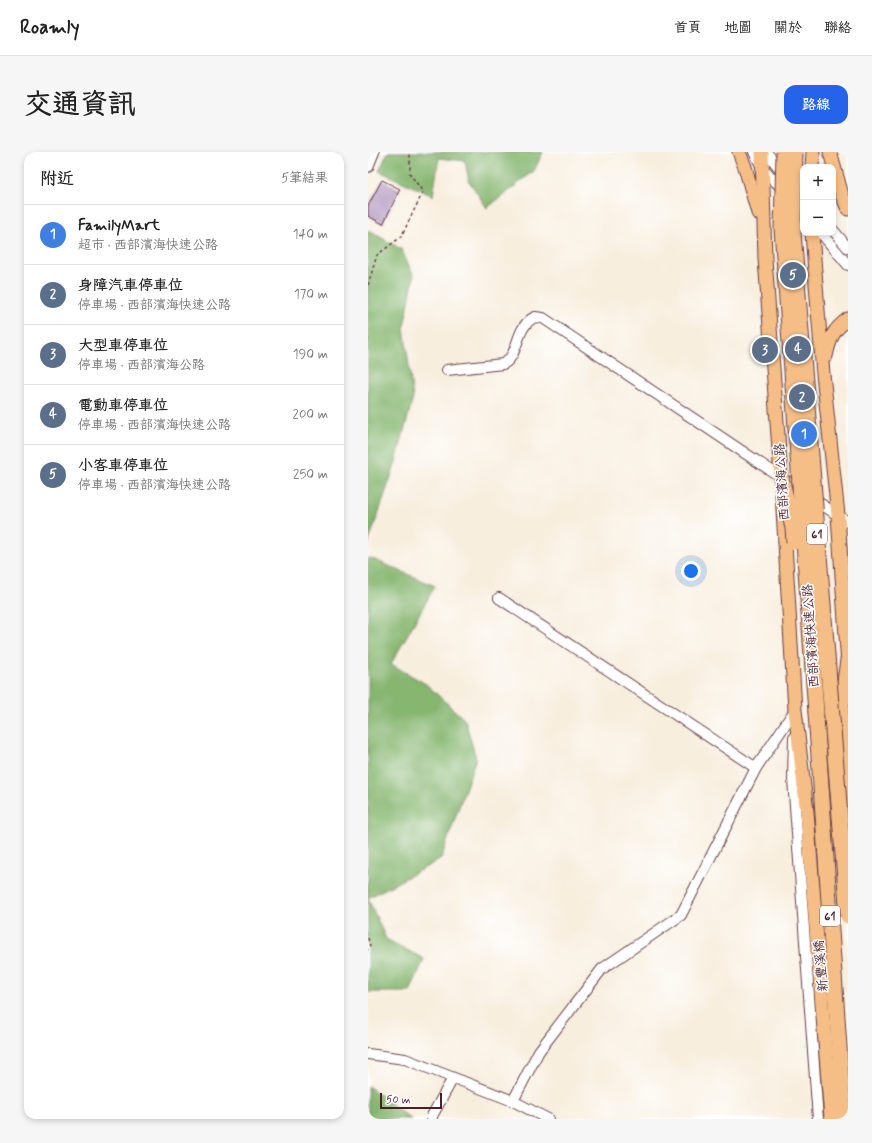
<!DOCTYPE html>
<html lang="zh-TW">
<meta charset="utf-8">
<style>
:root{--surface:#fff;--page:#f6f6f6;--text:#222;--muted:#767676;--line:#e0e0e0;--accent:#2563eb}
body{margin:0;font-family:Mynerve,"LXGW WenKai TC",sans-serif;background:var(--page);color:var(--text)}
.controls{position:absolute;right:12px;top:12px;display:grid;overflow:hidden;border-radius:8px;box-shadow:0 2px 6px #0003}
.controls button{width:36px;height:36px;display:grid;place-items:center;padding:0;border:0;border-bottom:1px solid var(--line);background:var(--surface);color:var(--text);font:20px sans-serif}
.scale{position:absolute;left:12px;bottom:10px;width:62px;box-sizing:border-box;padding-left:4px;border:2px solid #4a1f2b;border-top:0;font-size:11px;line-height:14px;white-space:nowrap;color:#4a1f2b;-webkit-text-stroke:3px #fff;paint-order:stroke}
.you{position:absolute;left:323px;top:419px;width:14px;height:14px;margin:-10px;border:3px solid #fff;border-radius:50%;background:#1a73e8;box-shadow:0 0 0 6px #1a73e833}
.badge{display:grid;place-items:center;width:26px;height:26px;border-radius:50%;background:var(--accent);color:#fff;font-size:13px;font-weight:700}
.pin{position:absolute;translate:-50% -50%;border:2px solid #fff;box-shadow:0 1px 4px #0006}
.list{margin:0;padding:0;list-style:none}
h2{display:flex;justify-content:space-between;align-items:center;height:52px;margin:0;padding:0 16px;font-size:17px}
h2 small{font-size:13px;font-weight:400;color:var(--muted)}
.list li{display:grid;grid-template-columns:26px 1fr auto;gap:12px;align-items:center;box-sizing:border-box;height:60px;padding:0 16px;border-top:1px solid var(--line)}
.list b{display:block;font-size:15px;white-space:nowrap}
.list p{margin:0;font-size:13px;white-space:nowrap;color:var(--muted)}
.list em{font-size:13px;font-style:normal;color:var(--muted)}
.map{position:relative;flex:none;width:480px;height:967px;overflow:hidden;border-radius:12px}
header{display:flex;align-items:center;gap:24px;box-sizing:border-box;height:56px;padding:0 20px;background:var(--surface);border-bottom:1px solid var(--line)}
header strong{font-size:19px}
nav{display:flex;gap:22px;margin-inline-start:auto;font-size:14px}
.intro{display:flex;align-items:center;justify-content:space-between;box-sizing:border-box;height:96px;padding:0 24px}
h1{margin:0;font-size:28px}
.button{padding:10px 18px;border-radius:12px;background:var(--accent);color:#fff;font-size:14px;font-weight:700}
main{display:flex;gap:24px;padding:0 24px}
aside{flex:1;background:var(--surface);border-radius:12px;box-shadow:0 2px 6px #0003}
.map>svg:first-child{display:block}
.forest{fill:#86b670;stroke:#686a4e}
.building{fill:#b59cc2}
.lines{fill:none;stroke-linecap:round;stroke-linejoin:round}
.minor-casing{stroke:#643e46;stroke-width:12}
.major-casing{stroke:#643e46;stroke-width:15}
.highway-casing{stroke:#643e46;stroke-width:17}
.path{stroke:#643e46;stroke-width:1.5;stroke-dasharray:3 3;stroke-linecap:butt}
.minor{stroke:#fff;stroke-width:10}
.major{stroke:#f6be87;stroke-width:13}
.highway{stroke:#f6be87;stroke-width:15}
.highway-bridge-casing{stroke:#643e46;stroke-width:17;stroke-linecap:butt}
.highway-bridge{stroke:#f6be87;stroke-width:15}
.labels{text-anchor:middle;stroke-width:3;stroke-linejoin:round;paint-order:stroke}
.shield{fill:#fff;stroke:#80626b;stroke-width:1}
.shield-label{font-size:12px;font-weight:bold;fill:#4a1f2b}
.street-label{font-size:13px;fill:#4a1f2b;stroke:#fff}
</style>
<header>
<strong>Roamly</strong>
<nav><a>首頁</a><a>地圖</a><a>關於</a><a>聯絡</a></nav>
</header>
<div class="intro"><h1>交通資訊</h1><a class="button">路線</a></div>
<main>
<aside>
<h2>附近<small>5筆結果</small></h2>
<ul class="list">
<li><span class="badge" style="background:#3f7fe0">1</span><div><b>FamilyMart</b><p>超市 · 西部濱海快速公路</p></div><em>140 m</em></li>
<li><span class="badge" style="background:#5c6f8a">2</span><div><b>身障汽車停車位</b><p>停車場 · 西部濱海快速公路</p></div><em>170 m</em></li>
<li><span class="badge" style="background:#5c6f8a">3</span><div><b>大型車停車位</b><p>停車場 · 西部濱海公路</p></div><em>190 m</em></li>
<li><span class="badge" style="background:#5c6f8a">4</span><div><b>電動車停車位</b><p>停車場 · 西部濱海快速公路</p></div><em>200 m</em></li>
<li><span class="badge" style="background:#5c6f8a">5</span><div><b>小客車停車位</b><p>停車場 · 西部濱海快速公路</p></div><em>250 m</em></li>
</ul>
</aside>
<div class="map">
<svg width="480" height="967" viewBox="0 0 480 967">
<rect width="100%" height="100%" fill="#fff"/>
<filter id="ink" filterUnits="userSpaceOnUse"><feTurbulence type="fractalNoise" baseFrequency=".025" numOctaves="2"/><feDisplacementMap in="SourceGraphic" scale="8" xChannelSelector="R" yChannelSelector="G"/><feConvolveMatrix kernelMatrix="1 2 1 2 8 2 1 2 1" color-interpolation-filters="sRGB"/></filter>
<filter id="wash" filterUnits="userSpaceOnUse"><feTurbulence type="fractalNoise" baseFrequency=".012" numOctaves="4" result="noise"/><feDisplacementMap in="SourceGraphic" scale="16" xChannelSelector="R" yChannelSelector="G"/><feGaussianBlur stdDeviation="0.9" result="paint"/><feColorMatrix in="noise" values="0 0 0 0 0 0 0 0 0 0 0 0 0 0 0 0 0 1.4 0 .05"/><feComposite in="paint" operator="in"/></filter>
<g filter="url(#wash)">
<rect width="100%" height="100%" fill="#f8eede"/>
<g class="forest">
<polygon points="20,0 175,0 166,19 119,56 101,29 97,9 71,6 65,44 11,19"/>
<polygon points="0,78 33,97 46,124 36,175 45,246 27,313 0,392"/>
<polygon points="0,405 67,434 23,512 58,532 97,568 108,606 73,707 0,746 18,787 56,807 42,840 0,840"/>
<polygon points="0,934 4,937 43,967 0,967"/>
</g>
<g id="blocks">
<polygon class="building" points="14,28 32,37 15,72 0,64 0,54"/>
</g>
</g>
<g filter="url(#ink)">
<use href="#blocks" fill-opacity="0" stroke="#643e46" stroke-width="1"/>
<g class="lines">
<defs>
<g id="minor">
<polyline points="386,0 394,15 435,60"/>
<polyline points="398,0 435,44"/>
<polyline points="0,15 6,0"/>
<polyline points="465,78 480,96"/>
<polyline points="453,81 480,113"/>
<path d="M 79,218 L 135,212 C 152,204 146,175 167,165 L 175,166 L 480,370"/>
<polyline points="131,446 388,616"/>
<polyline points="426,586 425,627 450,967"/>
<polyline points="0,902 37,907 145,949"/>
<polyline points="64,967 64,964 85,926"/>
<polyline points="180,967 145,949 171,899 234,817 313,763 388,616 427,558"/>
</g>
<g id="major">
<polyline points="371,0 377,15 390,61"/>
<polyline points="394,0 397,107 413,325 427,558 439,660 463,967"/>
<polyline points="462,0 474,43 480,57"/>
<polyline points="444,15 445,0"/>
<polyline points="444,81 455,222 470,363 480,514"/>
<path d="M 458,204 C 462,186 465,178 480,167"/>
</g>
<g id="highway">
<polyline points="448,561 476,967"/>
<polyline points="479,662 473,559 480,508"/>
</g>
</defs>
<use href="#minor" class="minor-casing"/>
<use href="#major" class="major-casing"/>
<use href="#highway" class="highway-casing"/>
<g class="path">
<polyline points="0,133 9,103 33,85 55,40 42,22 42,0"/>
<polyline points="0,786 2,794 0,798"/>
</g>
<use href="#minor" class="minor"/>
<use href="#major" class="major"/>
<use href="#highway" class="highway"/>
<defs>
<g id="highway-bridge">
<polyline points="416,0 414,76 448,561"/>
<polyline points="427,0 425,80 480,764"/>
<polyline points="413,325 425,376 426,390"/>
</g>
</defs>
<use href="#highway-bridge" class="highway-bridge-casing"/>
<use href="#highway-bridge" class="highway-bridge"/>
</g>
</g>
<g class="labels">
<g class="shield">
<rect x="439" y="372" width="20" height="20" rx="3"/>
<rect x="452" y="754" width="20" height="20" rx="3"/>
</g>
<g class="shield-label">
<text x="449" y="386">61</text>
<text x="462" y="768">61</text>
</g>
<g class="street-label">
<text transform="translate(413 330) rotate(-94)" y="5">西部濱海公路</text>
<text transform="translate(442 484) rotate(-94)" y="5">西部濱海快速公路</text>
<text transform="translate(452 814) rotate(-95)" y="5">新豐溪橋</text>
</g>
</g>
</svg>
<div class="controls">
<button>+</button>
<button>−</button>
</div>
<div class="scale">50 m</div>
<div class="you"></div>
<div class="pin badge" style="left:436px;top:282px;background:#3f7fe0">1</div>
<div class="pin badge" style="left:434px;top:245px;background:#5c6f8a">2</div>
<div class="pin badge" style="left:397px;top:198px;background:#5c6f8a">3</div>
<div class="pin badge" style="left:430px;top:197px;background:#5c6f8a">4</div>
<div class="pin badge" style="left:425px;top:123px;background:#5c6f8a">5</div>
</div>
</main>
